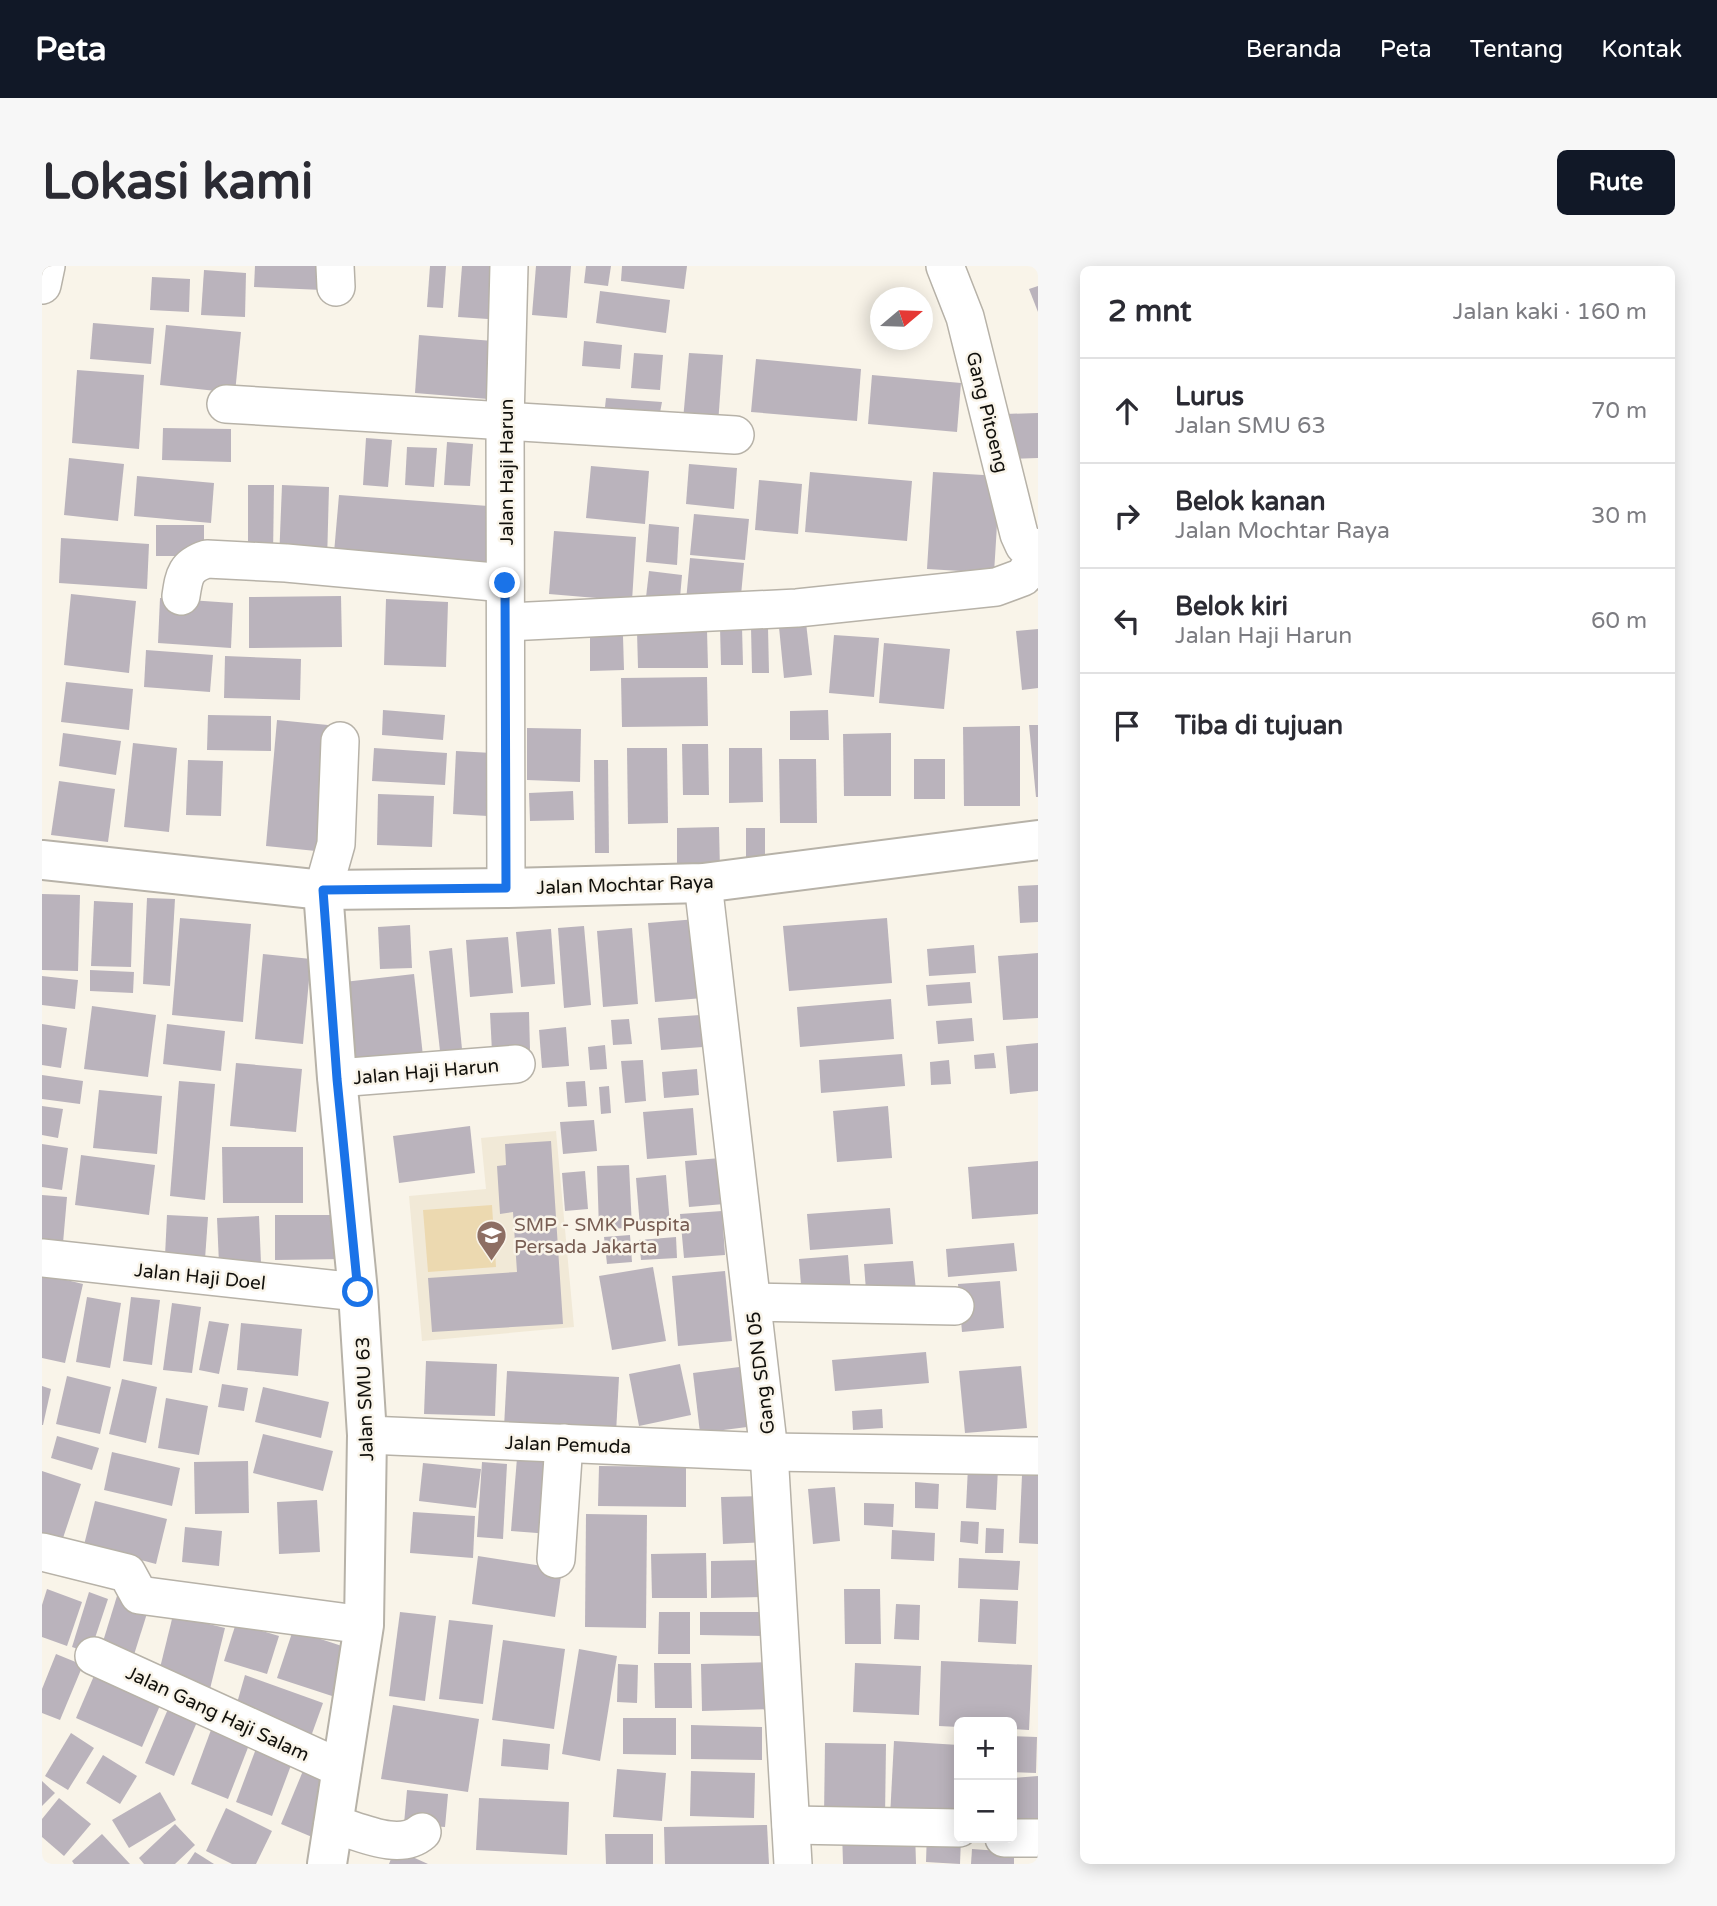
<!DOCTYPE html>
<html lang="id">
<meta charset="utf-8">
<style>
:root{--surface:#fff;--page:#f7f7f7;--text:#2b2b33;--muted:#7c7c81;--line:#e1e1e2;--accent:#111827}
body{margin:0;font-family:"Varela Round",sans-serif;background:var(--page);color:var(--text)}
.controls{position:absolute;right:21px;bottom:21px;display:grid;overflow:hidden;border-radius:10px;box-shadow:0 4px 18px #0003}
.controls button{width:63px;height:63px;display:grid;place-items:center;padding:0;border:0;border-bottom:2px solid var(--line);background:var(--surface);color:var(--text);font:35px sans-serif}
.compass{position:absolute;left:828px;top:21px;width:63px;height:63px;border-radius:50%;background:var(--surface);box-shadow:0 4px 18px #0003;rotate:71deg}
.stop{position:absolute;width:21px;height:21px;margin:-16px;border:5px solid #1a73e8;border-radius:50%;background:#fff}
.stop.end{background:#1a73e8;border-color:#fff;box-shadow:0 2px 7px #0008}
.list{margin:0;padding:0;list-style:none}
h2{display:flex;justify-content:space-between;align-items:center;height:91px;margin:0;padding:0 28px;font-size:30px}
h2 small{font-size:23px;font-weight:400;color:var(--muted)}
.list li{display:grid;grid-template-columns:46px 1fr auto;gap:21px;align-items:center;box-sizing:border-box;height:105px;padding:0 28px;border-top:2px solid var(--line)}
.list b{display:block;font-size:26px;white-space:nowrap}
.list p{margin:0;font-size:23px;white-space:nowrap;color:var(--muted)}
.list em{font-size:23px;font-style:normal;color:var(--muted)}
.icon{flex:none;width:38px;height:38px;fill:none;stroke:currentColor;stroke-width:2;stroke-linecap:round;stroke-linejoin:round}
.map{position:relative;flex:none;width:996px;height:1598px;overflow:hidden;border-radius:10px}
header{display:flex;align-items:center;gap:42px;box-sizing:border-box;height:98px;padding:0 35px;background:var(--accent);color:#fff}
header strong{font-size:33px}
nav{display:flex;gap:38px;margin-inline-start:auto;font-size:24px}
.intro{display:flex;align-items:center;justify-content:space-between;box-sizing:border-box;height:168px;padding:0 42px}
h1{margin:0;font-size:49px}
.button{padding:18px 32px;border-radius:10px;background:var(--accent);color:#fff;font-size:24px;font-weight:700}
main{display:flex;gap:42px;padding:0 42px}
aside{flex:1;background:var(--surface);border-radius:10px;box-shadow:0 4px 18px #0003}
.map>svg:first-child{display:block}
.built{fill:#f1e9d7}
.green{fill:#ecd9b0}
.building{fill:#bab3bc}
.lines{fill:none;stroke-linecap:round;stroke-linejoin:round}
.minor-casing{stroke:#b7b2a8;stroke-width:40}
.tertiary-casing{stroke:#b7b2a8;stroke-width:42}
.minor{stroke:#fff;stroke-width:37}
.tertiary{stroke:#fff;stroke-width:38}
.route{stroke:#1a73e8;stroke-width:9}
.labels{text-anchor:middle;stroke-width:5;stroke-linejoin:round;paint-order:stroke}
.street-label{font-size:19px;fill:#11100c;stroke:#f9f4e9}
.education-label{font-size:19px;fill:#785e54;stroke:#f9f4e9;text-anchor:start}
</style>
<header>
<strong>Peta</strong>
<nav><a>Beranda</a><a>Peta</a><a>Tentang</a><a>Kontak</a></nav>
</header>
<div class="intro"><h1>Lokasi kami</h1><a class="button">Rute</a></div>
<main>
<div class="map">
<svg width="996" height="1598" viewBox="0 0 996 1598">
<rect width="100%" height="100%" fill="#f9f4e9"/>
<polygon class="built" points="514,865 532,1061 380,1075 367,930 444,923 439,872"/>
<polygon class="green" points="450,939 454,1001 386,1006 381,944"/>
<g class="building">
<polygon points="213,0 281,0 280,24 212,21"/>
<polygon points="388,0 404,0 401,42 385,41"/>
<polygon points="420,0 450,0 446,53 416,51"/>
<polygon points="494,0 529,0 525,52 490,49"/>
<polygon points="544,0 569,0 566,20 542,17"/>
<polygon points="580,0 645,0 642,23 579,15"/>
<polygon points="162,4 204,7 203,51 159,49"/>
<polygon points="110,11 148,13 147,46 108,44"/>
<polygon points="996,20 996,46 987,23"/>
<polygon points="558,25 628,34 624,67 554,57"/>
<polygon points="51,57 112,62 109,98 48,93"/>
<polygon points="124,59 199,66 193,127 118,119"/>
<polygon points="377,69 451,75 446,133 373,127"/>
<polygon points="542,75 580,79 578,103 540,100"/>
<polygon points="592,87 621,89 618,124 589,122"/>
<polygon points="647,87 681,89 676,158 641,154"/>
<polygon points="714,93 819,103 815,155 709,146"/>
<polygon points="35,104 102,109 97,183 30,177"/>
<polygon points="830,109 919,117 915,166 826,158"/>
<polygon points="564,132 620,136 616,157 562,150"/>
<polygon points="996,147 996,192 965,193 963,148"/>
<polygon points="121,162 189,163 189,196 120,194"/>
<polygon points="324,172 350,174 346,221 321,219"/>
<polygon points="405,176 431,178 428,220 402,219"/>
<polygon points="365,181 395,182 392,221 363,219"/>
<polygon points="27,192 82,198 76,255 22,249"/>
<polygon points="647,198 695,202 692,243 644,238"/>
<polygon points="549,200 607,205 603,258 544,252"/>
<polygon points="768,206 870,215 865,275 763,266"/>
<polygon points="891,206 958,210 952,307 885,303"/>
<polygon points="95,210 172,217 169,257 92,250"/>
<polygon points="717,214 760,218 756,268 713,264"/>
<polygon points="206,219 232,219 231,291 206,290"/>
<polygon points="240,219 287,221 285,296 237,294"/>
<polygon points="297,229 460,241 456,300 292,287"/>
<polygon points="652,248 707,253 703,294 648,289"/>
<polygon points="607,258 637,261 635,299 604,296"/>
<rect x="114" y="259" width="48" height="31"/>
<polygon points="512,265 594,271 590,335 507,328"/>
<polygon points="19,272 107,278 105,323 17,317"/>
<polygon points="648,292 702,297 698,340 644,335"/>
<polygon points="607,305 640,309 637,343 603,340"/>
<polygon points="29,328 94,335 87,407 22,399"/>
<polygon points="299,330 300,381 207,382 207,331"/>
<polygon points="118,332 191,337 189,382 116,377"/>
<polygon points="344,333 406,336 404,401 342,399"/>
<polygon points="763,348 770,409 742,412 736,351"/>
<polygon points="678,361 700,361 701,399 679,399"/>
<polygon points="709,361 726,361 727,407 710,407"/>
<polygon points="996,363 996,422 980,424 974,365"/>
<polygon points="665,364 666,402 596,402 595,365"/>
<polygon points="792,369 837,372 832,431 787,427"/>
<polygon points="548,370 581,370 582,404 548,405"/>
<polygon points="842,377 908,383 902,443 837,437"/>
<polygon points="104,384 171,389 168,426 102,421"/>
<polygon points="183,390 259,393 258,434 182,432"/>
<polygon points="665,411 666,460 580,461 579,412"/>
<polygon points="24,416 91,423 87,464 19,456"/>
<polygon points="341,444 403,449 401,474 340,469"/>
<polygon points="786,444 787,474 748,474 748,445"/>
<polygon points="166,449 229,450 229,485 165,484"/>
<polygon points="235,454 296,460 284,586 224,580"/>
<polygon points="987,459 996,459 996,531 994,531"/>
<polygon points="978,460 978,540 922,540 921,461"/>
<polygon points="485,462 539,463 538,516 485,514"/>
<polygon points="21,467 79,475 74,509 17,500"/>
<polygon points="849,467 849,530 802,530 801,468"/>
<polygon points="91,477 135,482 127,566 82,561"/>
<polygon points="640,478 666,478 667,529 641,529"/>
<polygon points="332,482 405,487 403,519 330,515"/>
<polygon points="585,482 625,482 626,557 586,558"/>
<polygon points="687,482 720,482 721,536 687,537"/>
<polygon points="414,485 450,487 446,550 411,548"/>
<polygon points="737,493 774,493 775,557 738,557"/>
<rect x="872" y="493" width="31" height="40"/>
<polygon points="146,494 181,495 179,550 144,549"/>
<polygon points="552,494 566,494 567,587 553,587"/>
<polygon points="17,515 73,523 66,576 9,569"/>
<polygon points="531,525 532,554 488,555 487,527"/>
<polygon points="336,528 392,530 390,581 335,579"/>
<polygon points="677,561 678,605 635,606 635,562"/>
<rect x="704" y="562" width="19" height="34"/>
<polygon points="996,619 996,656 978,657 976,620"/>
<polygon points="0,628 38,629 36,705 0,704"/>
<polygon points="105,632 133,633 128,720 101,718"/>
<polygon points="52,635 91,637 89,701 49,700"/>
<polygon points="138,652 209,658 201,756 130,749"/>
<polygon points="845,652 850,717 747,725 741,660"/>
<polygon points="655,653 661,732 613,736 606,657"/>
<polygon points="368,659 370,702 338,703 336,661"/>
<polygon points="542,660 549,739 522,742 516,662"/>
<polygon points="590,662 596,738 561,741 555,665"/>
<polygon points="509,663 513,718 479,721 474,666"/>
<polygon points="466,671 471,727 428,731 424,674"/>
<polygon points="932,679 934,707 887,710 885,683"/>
<polygon points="410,682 420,783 398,785 387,685"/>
<polygon points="996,687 996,752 961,754 956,690"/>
<polygon points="221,688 269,693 261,778 213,773"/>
<polygon points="48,704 92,706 91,727 48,725"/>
<polygon points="372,708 381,790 311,797 302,716"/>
<polygon points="0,710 36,714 33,743 0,739"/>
<polygon points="928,716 930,737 886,740 884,719"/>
<polygon points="849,733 852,773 758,781 755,741"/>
<polygon points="50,740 114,749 106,811 42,803"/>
<polygon points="487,746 488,784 450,786 448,747"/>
<polygon points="658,749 661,781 619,784 616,752"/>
<polygon points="930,752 932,775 896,778 894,755"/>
<polygon points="587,753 590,778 571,779 569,754"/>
<polygon points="0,758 25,762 19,802 0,799"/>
<polygon points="125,758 183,765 179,805 121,798"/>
<polygon points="524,761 527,800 500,802 497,764"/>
<polygon points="996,777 996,825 968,828 964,780"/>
<polygon points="563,779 565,803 548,804 546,781"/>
<polygon points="952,787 954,802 933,803 932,789"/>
<polygon points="860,788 863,820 779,827 777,794"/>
<polygon points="601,794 604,835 583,837 579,795"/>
<polygon points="907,794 909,818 889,819 888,796"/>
<polygon points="194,797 260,803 254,866 188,860"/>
<polygon points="655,803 657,829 622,832 620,806"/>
<polygon points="0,809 41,815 38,838 0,833"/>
<polygon points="137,815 173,818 163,934 128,930"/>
<polygon points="543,815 545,840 526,841 524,816"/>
<polygon points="567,820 569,847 559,848 557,821"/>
<polygon points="57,824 120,830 115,888 51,882"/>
<polygon points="0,840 21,843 16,872 0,869"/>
<polygon points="846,840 850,892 795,896 791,845"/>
<polygon points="651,842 655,889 605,893 601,846"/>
<polygon points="552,854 555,885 521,888 518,856"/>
<polygon points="428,860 433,907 357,917 351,870"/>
<polygon points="509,875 521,1058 390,1066 386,1012 475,1006 471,946 458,948 455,900 464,899 463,878"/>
<polygon points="0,878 26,882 20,924 0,921"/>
<polygon points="180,881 261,881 261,937 181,937"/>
<polygon points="39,889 113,899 107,949 33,939"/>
<polygon points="690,891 694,937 647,941 643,895"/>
<polygon points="996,895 996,948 930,953 926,901"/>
<polygon points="587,899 590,962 557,963 555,900"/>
<polygon points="543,905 546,943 523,945 520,907"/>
<polygon points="624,909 628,959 598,961 594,912"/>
<polygon points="0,929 25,931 21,977 0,975"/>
<polygon points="848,942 851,978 768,984 765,948"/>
<polygon points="680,945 683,989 642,992 638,948"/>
<polygon points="125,949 166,951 163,993 123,990"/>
<polygon points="233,949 303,949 303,993 233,994"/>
<polygon points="217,950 219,997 177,998 175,952"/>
<polygon points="588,969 590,996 565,998 562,971"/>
<polygon points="634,971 635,992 599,994 597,974"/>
<polygon points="972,977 975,1005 906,1011 904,983"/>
<polygon points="806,989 809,1028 760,1032 757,993"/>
<polygon points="871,995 875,1034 825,1038 822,998"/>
<polygon points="611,1001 624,1075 570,1084 557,1010"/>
<polygon points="683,1005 690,1075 636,1080 630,1010"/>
<polygon points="0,1008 41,1018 23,1097 0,1092"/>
<polygon points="958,1015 962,1062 920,1066 916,1018"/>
<polygon points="45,1031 79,1037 68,1102 34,1096"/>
<polygon points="89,1031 118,1034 110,1099 81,1095"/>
<polygon points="130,1037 159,1041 150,1107 121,1104"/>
<polygon points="167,1055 187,1058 177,1108 157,1104"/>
<polygon points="199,1057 260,1063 256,1110 195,1104"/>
<polygon points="884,1086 887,1117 793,1125 790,1094"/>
<polygon points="384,1095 455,1098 453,1150 382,1148"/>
<polygon points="638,1098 649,1149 597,1160 587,1108"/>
<polygon points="705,1100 713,1160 658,1167 651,1107"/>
<polygon points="979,1100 985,1162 923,1167 917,1105"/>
<polygon points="465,1105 577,1111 574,1167 462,1161"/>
<polygon points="25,1110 69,1121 58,1168 14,1158"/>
<polygon points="80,1113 115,1121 104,1177 67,1168"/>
<polygon points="180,1118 206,1122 202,1145 176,1141"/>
<polygon points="0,1120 9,1123 1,1159 0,1159"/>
<polygon points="221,1121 287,1136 279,1172 213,1156"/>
<polygon points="124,1132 166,1140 157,1189 116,1182"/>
<polygon points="840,1143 841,1162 811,1164 810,1145"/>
<polygon points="221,1168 291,1185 281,1225 211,1207"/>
<polygon points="15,1170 57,1182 50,1204 9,1192"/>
<polygon points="70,1186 138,1202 130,1240 62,1224"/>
<polygon points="475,1192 513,1196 508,1268 469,1265"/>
<polygon points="206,1195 207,1247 153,1248 152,1196"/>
<polygon points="440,1196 465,1198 461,1273 435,1271"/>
<polygon points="381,1197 439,1203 434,1242 377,1235"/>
<polygon points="557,1200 644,1201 644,1241 556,1240"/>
<polygon points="926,1201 956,1202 954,1244 924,1242"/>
<polygon points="0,1205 39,1218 20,1275 0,1268"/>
<polygon points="980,1209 996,1210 996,1278 977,1277"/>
<polygon points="873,1216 897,1218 896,1243 873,1242"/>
<polygon points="793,1221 798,1275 771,1278 766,1223"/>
<polygon points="723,1230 725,1276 681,1278 679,1231"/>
<polygon points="275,1234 278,1286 237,1288 235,1236"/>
<polygon points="53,1235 125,1253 114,1298 42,1279"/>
<polygon points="822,1237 852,1238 851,1261 822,1259"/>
<polygon points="371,1246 433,1250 431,1292 368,1287"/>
<polygon points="544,1248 605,1249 604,1362 543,1361"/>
<polygon points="919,1255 937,1256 936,1278 918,1276"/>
<polygon points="143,1261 180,1265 177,1300 140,1296"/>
<polygon points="944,1262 962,1263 961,1287 943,1287"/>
<polygon points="850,1264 893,1267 892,1295 849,1293"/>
<polygon points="664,1287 665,1332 610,1332 609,1288"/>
<polygon points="436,1290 520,1303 513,1351 430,1338"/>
<polygon points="917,1292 978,1295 976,1324 916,1322"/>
<polygon points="724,1294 725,1331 669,1332 669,1295"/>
<polygon points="5,1323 40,1336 25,1380 0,1371 0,1339"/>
<polygon points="802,1323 838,1323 839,1378 803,1378"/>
<polygon points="47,1326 66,1333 48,1387 30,1381"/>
<polygon points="75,1330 107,1341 91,1392 59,1382"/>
<polygon points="938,1333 976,1335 974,1378 936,1376"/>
<polygon points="854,1338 878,1339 877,1374 852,1373"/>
<polygon points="358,1346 394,1350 383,1435 347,1430"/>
<polygon points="617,1346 648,1346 648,1388 616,1388"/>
<polygon points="658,1346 729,1346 730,1370 658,1369"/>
<polygon points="131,1349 183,1362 167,1427 115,1414"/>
<polygon points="407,1354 451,1359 441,1438 397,1433"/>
<polygon points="194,1357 237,1370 225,1408 182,1395"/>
<polygon points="251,1364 306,1382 290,1430 235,1412"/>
<polygon points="461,1374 523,1383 512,1463 450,1454"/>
<polygon points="537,1383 575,1390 558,1495 520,1488"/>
<polygon points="14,1388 41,1399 18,1454 0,1447 0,1423"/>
<polygon points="899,1395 990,1399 987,1464 970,1463 970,1456 917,1456 917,1461 897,1460"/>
<polygon points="732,1396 734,1443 660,1445 659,1398"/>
<polygon points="612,1397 649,1397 650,1442 613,1442"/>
<polygon points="813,1397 879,1400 877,1449 811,1446"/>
<polygon points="57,1398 123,1428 100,1481 34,1452"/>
<polygon points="576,1398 596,1399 595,1437 575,1436"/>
<polygon points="203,1409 281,1437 267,1476 193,1444"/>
<polygon points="351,1439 437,1453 426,1526 339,1513"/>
<polygon points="126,1443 155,1456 132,1510 103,1497"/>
<polygon points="581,1452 634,1452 634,1489 581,1488"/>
<polygon points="649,1459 720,1461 720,1494 649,1493"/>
<polygon points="169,1464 207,1479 186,1533 149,1518"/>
<polygon points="29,1467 52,1482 26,1524 3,1510"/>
<polygon points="970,1470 995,1471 994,1507 970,1506"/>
<polygon points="461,1473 508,1478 506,1504 459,1500"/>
<polygon points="852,1475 917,1479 917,1555 848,1551"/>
<polygon points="783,1477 844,1478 843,1553 782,1551"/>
<polygon points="215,1480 251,1494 230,1550 194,1536"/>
<polygon points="61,1489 95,1510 78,1538 44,1517"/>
<polygon points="263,1500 295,1514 270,1571 239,1558"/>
<polygon points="575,1503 624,1507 620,1555 571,1551"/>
<polygon points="649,1505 713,1507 712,1552 648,1550"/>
<polygon points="996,1510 996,1561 970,1562 970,1512"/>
<polygon points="0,1515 13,1527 0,1540"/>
<polygon points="365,1524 406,1528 403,1561 362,1558"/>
<polygon points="118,1526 134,1554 87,1582 70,1554"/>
<polygon points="17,1532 49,1558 22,1590 0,1571 0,1553"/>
<polygon points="437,1532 527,1536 525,1589 434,1584"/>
<polygon points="184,1542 230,1565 214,1598 190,1598 164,1585"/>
<polygon points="133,1558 153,1579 133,1598 102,1598 97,1592"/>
<polygon points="725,1559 727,1598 623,1598 622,1561"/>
<polygon points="885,1564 919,1572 918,1598 884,1596"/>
<polygon points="873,1565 874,1598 801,1598 800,1566"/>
<polygon points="60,1568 88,1598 32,1598 30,1595"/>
<polygon points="563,1568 611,1568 611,1598 564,1598"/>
<polygon points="353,1583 386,1598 347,1598"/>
<polygon points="930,1583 972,1586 972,1598 929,1598"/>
<polygon points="153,1586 172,1598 145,1598"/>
</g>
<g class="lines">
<defs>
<g id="minor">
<polyline points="293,0 294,21"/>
<polyline points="903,0 923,51 977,268 982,279 996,282"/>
<polyline points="0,19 4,0"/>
<polyline points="184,138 693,169"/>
<path d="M 139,330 C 142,310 143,300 165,293 L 244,297 L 463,317"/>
<polyline points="464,356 755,342 954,321 981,311 996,289"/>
<polyline points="661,617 727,1186 751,1598"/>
<polyline points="464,622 463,155 467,0"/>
<polyline points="281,624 294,578 298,475"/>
<polyline points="295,812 474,798"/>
<polyline points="0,992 316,1026"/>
<polyline points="710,1036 913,1040"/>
<polyline points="325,1169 727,1186 996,1190"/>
<polyline points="0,1286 85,1307 97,1329 322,1359"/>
<polyline points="514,1293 522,1177"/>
<polyline points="52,1390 300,1503"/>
<path d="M 291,1558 C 317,1565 357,1586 380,1566"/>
<polyline points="749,1559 917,1562"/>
<polyline points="962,1572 996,1572"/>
</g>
<g id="tertiary">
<polyline points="0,594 281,624 464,622 661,617 996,574"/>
<polyline points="281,624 295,812 316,1026 325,1169 322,1359 285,1598"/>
</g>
</defs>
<use href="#minor" class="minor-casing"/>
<use href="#tertiary" class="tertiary-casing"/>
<use href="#minor" class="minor"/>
<use href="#tertiary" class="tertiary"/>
</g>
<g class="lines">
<polyline class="route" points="316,1026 295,813 281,624 464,622 463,317"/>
</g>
<defs>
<symbol id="school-pin" viewBox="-11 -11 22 30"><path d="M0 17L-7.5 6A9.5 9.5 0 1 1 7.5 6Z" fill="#8d6e63" stroke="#f9f4e9"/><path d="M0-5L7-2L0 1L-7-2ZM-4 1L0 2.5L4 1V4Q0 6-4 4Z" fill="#fff"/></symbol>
</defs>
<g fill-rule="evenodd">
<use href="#school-pin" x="432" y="952" width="35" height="47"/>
</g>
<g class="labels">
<g class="street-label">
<text transform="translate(946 146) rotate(76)" y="7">Gang Pitoeng</text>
<text transform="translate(464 206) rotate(-90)" y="7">Jalan Haji Harun</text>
<text transform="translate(583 618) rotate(-2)" y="7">Jalan Mochtar Raya</text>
<text transform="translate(384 805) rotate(-5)" y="7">Jalan Haji Harun</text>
<text transform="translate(158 1010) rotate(6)" y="7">Jalan Haji Doel</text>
<text transform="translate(718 1107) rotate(-97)" y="7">Gang SDN 05</text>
<text transform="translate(322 1133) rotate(-92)" y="7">Jalan SMU 63</text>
<text transform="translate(526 1178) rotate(2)" y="7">Jalan Pemuda</text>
<text transform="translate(176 1447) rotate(25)" y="7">Jalan Gang Haji Salam</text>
</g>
<g class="education-label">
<text x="472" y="965">SMP - SMK Puspita<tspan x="472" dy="22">Persada Jakarta</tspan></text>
</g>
</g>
</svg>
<div class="controls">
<button>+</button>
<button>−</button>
</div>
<svg class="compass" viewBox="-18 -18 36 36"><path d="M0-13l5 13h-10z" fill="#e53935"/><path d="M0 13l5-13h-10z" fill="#7c7c81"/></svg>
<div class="stop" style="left:316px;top:1026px"></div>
<div class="stop end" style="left:463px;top:317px"></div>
</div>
<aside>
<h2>2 mnt<small>Jalan kaki · 160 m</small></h2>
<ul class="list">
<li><svg class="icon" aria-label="ahead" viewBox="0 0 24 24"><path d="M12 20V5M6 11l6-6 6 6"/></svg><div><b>Lurus</b><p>Jalan SMU 63</p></div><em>70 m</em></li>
<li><svg class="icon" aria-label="right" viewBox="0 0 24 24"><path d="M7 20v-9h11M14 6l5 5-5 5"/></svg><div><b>Belok kanan</b><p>Jalan Mochtar Raya</p></div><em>30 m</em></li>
<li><svg class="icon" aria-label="left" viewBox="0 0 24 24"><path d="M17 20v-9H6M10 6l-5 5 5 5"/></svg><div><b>Belok kiri</b><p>Jalan Haji Harun</p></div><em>60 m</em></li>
<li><svg class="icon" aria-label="arrive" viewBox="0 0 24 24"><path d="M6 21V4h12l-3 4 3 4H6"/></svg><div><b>Tiba di tujuan</b></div></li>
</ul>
</aside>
</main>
